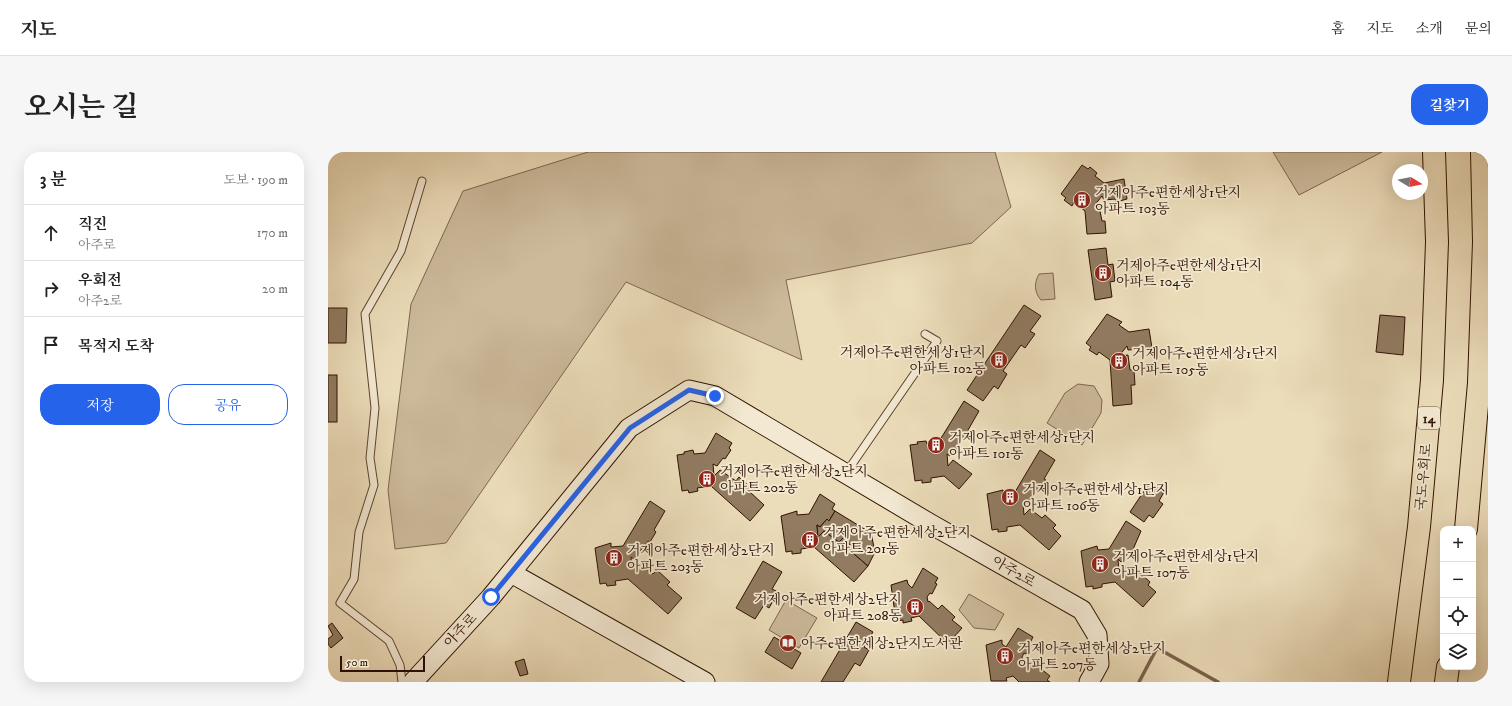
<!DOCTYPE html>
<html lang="ko">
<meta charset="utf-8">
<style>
:root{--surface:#fff;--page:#f6f6f6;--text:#222;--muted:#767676;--line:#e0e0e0;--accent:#2563eb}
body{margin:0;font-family:"IM FELL DW Pica","Noto Serif KR",serif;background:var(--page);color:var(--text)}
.controls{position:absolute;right:12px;bottom:12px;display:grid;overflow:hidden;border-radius:8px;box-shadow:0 4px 16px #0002}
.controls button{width:36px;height:36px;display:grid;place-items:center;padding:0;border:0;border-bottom:1px solid var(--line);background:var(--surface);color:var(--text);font:20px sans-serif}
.compass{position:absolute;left:1064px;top:12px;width:36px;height:36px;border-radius:50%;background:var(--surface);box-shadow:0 4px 16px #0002;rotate:100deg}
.scale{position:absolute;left:12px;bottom:10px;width:85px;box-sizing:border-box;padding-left:4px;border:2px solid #2f1101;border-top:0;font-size:11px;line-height:14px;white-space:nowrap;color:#2f1101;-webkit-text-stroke:3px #f3e9d2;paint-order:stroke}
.stop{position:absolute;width:12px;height:12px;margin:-9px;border:3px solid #2563eb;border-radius:50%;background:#fff}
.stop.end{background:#2563eb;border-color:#fff;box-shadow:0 1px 4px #0008}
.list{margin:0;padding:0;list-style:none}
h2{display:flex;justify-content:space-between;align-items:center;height:52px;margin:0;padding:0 16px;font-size:17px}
h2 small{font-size:13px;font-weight:400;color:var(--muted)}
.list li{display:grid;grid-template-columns:26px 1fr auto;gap:12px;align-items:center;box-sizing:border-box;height:56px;padding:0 16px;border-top:1px solid var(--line)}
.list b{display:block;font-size:15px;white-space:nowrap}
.list p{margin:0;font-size:13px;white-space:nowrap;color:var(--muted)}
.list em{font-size:13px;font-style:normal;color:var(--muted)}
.actions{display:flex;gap:8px;padding:12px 16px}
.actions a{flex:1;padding:9px 0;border:1px solid var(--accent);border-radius:16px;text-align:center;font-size:14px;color:var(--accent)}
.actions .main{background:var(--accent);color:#fff}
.icon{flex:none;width:22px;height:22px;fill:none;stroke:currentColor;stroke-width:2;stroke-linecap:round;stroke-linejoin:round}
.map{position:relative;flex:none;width:1160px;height:530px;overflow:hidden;border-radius:16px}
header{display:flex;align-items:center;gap:24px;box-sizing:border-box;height:56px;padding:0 20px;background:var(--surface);border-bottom:1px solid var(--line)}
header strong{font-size:19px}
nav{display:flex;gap:22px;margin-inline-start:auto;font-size:14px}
.intro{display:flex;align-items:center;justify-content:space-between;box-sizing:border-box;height:96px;padding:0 24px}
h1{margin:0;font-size:28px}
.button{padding:10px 18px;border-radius:16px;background:var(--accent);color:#fff;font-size:14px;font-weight:700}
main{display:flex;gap:24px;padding:0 24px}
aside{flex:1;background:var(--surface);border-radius:16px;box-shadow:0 4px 16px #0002}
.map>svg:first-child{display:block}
.green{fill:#ccba9b;stroke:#7e664e}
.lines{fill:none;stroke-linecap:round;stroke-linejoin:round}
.stream{stroke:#7a624a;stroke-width:3.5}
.building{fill:#917b61;stroke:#2f1101}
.lane-casing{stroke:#5e442f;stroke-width:9}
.secondary-casing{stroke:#2f1101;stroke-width:21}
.highway-casing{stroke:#2f1101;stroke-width:24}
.lane{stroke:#f3e9d2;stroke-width:7}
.secondary{stroke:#f3e9d2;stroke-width:19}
.highway{stroke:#ecddba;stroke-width:22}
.route{stroke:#2563eb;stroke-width:5}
.labels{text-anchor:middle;stroke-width:3.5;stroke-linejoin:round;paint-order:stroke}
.shield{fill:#f3e9d2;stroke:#6a5240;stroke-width:1}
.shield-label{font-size:13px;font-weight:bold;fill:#2f1101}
.poi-label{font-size:14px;fill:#2f1101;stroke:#f3e9d2;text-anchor:start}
.street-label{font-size:14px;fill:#2f1101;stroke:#f3e9d2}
</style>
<header>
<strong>지도</strong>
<nav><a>홈</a><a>지도</a><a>소개</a><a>문의</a></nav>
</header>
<div class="intro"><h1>오시는 길</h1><a class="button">길찾기</a></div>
<main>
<aside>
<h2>3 분<small>도보 · 190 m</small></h2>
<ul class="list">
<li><svg class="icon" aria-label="ahead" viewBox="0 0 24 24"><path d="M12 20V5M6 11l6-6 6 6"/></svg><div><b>직진</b><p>아주로</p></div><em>170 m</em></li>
<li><svg class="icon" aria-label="right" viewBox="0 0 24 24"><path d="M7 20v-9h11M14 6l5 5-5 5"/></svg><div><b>우회전</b><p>아주2로</p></div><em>20 m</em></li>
<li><svg class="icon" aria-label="arrive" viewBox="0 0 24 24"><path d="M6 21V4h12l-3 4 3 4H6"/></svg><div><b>목적지 도착</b></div></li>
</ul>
<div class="actions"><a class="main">저장</a><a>공유</a></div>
</aside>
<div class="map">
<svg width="1160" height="530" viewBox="0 0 1160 530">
<rect width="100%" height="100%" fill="#ecddba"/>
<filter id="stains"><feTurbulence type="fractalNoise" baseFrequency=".005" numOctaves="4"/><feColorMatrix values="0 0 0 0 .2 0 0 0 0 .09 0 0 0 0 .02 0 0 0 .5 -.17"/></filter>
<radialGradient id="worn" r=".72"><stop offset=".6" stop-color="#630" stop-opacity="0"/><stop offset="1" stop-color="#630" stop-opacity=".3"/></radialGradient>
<g class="green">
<polygon points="260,0 667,0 683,55 644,91 458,128 474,208 298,130 118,391 67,397 60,338 83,152 135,39"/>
<polygon points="945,0 1054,0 971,43"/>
<path d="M 725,121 L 727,147 L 713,148 C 706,140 706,131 711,122 Z"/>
<polygon points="750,232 766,234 774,248 773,261 754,293 719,271 737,241"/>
<polygon points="641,442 676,462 667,478 646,476 631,458"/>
<polygon points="458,448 489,466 471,496 441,478"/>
</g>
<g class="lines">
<polyline class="stream" points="811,530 829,496 890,530"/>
</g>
<g class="building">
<polygon points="754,13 760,17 762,15 769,21 767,24 776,31 796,27 799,47 788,50 787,47 776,48 774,44 766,54 771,54 774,69 777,69 778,81 759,82 757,59 746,50 744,54 736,48 738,46 733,42"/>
<polygon points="778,96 780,113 785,112 787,129 782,130 784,145 767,148 760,98"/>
<polygon points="696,153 713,164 702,179 707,182 697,196 693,193 675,219 679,222 670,237 666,234 655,249 639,238"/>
<polygon points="0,156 19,156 18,191 0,191"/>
<polygon points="779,162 794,170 791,173 801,180 821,177 824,196 813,199 812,197 800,198 799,194 791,204 800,203 802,218 806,218 807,233 803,233 804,252 785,254 782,208 771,200 769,203 761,198 763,195 758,191"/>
<polygon points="1052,163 1077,165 1075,203 1048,200"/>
<rect x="0" y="223" width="9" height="47"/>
<polygon points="636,249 651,259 640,278 642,279 636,289 633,288 626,301 625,300 622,304 619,302 620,314 625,308 644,322 631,337 616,324 603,326 603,330 594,331 594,328 587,329 582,293 590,292 589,290 598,289 599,292 610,291"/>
<polygon points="388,281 404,291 401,296 403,298 397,307 395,306 389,314 385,312 386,324 392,318 408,329 411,325 424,337 422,340 436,353 422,369 383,334 369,336 370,339 361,341 360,338 354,339 349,303 356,302 356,300 365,298 366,302 377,301"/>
<polygon points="712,298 727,308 716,327 718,328 712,339 710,337 698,353 695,351 696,363 702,357 714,366 717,363 728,373 725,376 733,384 721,398 692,373 679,375 679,379 670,380 670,377 664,378 659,342 675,338 675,342 687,340"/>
<polygon points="822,330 836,340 831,349 835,352 825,366 821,363 816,370 802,360"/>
<polygon points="492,342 507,352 504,357 507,359 501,369 499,367 492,375 489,373 490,385 496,379 511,390 515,386 528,398 525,401 540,414 526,430 486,395 473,397 473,401 464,402 464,399 458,400 453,364 469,359 469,363 481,362"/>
<polygon points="322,349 337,359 326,378 328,380 322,390 320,389 306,407 303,405 304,417 310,411 325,422 329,418 342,430 339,433 354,446 340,462 300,427 287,429 288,433 279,434 278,431 272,432 267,396 283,391 283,395 295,394"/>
<polygon points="507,359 543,381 547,400 540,414 525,401 528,398 515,386 511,390 496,379 490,385 489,373 492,375 499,367 501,369"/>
<polygon points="798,369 813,379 803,402 801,400 793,410 790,407 791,420 796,414 809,423 811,420 822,430 820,433 828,440 815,455 787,430 774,432 774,435 765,437 765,434 758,435 753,399 769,394 770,398 781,397"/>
<polygon points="435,409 454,420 444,437 450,440 441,456 436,453 427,467 408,456"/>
<polygon points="595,416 610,426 607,431 609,432 604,442 602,441 599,445 600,450 601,449 610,457 614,453 627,465 624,468 634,476 620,492 591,464 583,466 584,469 575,471 575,468 568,469 563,433 579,428 580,432 584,436"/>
<polygon points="528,470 545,480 536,495 541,498 532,514 527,511 515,530 493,530"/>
<polygon points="4,471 15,486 3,496 0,492 0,487 5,483 0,474"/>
<polygon points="690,476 705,485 702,491 704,492 698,502 696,501 694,505 695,510 696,509 705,516 708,513 722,524 719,528 722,530 691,530 685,524 678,526 679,529 663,529 658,493 674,488 674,492 678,495"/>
<polygon points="446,485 473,501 464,517 437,500"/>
<polygon points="196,507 200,522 192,524 187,510"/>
</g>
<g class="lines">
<defs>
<g id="lane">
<polyline points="518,321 609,189 597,182"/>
<polyline points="74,530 72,513 61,489 12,451 26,427 31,380 46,333 42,306 47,256 37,162 73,99 94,29"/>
</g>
<g id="secondary">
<polyline points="183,421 377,530"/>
<polyline points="85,530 163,445 301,276 361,238 387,244 601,371 754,458 769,483 771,512 761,530"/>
</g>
<g id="highway">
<polyline points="1138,377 1151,231 1156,90 1154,0"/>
<polyline points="1071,530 1091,375 1104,228 1109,90 1106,0"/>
<polyline points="1118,530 1120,515"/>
</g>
</defs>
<use href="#lane" class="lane-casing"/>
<use href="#secondary" class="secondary-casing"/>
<use href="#highway" class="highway-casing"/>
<use href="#lane" class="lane"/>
<use href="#secondary" class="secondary"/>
<use href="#highway" class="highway"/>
</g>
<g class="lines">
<polyline class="route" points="163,445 302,276 361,238 387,244"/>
</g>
<defs>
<symbol id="building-disc" viewBox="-11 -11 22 22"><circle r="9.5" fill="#8f2418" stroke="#f3e9d2"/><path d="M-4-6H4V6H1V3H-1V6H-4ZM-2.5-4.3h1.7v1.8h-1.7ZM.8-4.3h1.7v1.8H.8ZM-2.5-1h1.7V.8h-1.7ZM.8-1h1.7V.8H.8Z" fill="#fff"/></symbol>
<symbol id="library-disc" viewBox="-11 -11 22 22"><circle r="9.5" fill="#8f2418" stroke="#f3e9d2"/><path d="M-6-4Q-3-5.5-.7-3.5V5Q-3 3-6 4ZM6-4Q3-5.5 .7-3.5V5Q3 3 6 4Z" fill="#fff"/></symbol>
</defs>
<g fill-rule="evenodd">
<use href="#building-disc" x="744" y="38" width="20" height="20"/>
<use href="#building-disc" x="765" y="111" width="20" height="20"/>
<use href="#building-disc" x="661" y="198" width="20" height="20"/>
<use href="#building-disc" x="781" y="199" width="20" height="20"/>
<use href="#building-disc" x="598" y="283" width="20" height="20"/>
<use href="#building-disc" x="369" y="317" width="20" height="20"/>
<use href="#building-disc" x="672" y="335" width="20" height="20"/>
<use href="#building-disc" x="472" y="378" width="20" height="20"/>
<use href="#building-disc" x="276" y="396" width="20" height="20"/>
<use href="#building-disc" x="762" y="402" width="20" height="20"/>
<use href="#building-disc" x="577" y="445" width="20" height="20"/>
<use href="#library-disc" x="450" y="481" width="20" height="20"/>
<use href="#building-disc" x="667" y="494" width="20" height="20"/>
</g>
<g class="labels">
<rect class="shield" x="1090" y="255" width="22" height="22" rx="3"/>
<g class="shield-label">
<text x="1101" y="271">14</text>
</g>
<g class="poi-label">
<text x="767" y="45">거제아주e편한세상1단지<tspan x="767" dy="16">아파트 103동</tspan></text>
<text x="788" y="118">거제아주e편한세상1단지<tspan x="788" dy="16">아파트 104동</tspan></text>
<text x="658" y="205" text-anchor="end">거제아주e편한세상1단지<tspan x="658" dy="16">아파트 102동</tspan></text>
<text x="804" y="206">거제아주e편한세상1단지<tspan x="804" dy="16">아파트 105동</tspan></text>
<text x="621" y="290">거제아주e편한세상1단지<tspan x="621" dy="16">아파트 101동</tspan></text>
<text x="392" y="324">거제아주e편한세상2단지<tspan x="392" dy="16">아파트 202동</tspan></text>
<text x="695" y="342">거제아주e편한세상1단지<tspan x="695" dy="16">아파트 106동</tspan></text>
<text x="495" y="385">거제아주e편한세상2단지<tspan x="495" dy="16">아파트 201동</tspan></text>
<text x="299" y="403">거제아주e편한세상2단지<tspan x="299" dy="16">아파트 203동</tspan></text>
<text x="785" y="409">거제아주e편한세상1단지<tspan x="785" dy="16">아파트 107동</tspan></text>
<text x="574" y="452" text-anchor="end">거제아주e편한세상2단지<tspan x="574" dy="16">아파트 208동</tspan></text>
<text x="473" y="496">아주e편한세상2단지도서관</text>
<text x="690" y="501">거제아주e편한세상2단지<tspan x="690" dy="16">아파트 207동</tspan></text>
</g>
<g class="street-label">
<text transform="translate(1095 325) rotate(-85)" y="5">국도우회로</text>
<text transform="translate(686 419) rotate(30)" y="5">아주2로</text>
<text transform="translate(132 478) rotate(-47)" y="5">아주로</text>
</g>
</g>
<rect width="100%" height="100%" filter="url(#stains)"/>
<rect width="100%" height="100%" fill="url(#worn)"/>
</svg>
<div class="controls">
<button>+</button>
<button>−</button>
<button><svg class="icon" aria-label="locate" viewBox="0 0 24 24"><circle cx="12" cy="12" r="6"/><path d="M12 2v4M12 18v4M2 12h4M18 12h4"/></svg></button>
<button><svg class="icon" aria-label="layers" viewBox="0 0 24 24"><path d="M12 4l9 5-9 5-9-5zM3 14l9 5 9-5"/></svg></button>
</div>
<svg class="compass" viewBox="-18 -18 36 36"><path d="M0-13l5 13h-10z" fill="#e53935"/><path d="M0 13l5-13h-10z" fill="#767676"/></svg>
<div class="scale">50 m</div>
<div class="stop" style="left:163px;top:445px"></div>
<div class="stop end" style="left:387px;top:244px"></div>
</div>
</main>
